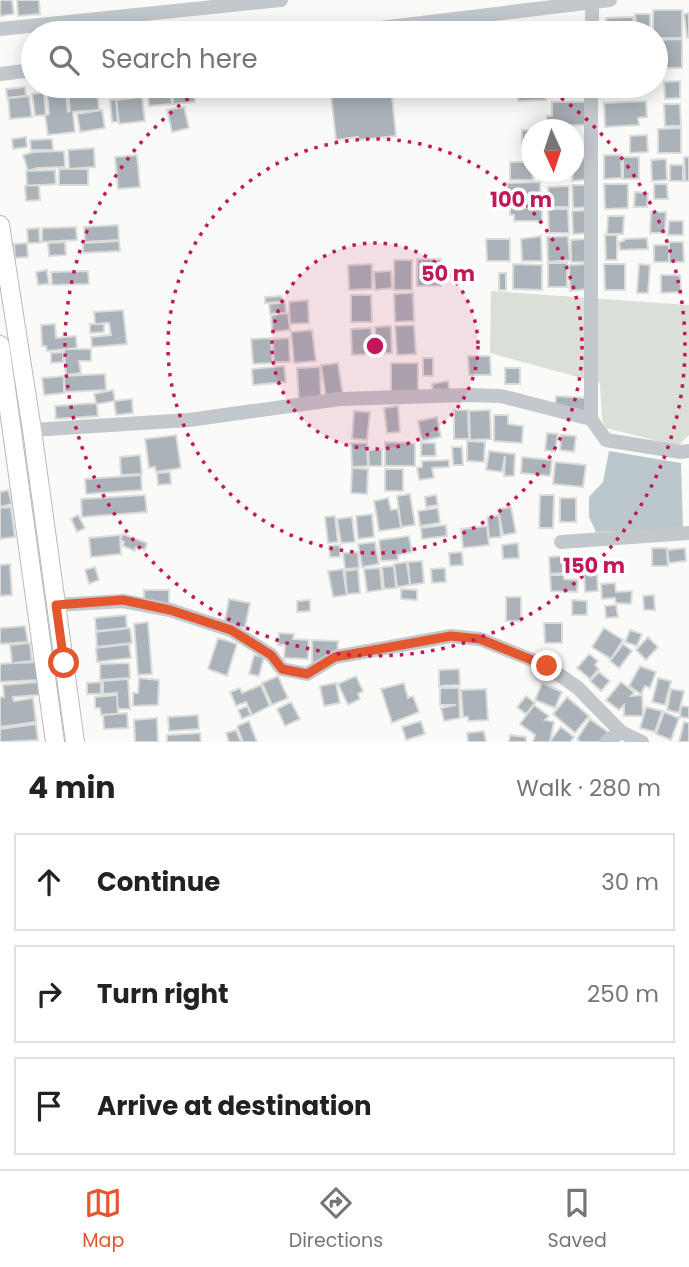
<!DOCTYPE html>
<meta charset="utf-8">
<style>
:root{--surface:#fff;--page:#f2f2f2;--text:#222;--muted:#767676;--line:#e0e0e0;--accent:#e4572e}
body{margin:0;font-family:Poppins,sans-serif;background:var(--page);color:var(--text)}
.compass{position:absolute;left:521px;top:119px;width:63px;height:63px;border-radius:50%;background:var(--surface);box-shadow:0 4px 18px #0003;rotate:177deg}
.stop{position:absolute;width:21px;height:21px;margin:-16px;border:5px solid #e4572e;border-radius:50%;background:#fff}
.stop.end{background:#e4572e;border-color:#fff;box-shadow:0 2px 7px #0008}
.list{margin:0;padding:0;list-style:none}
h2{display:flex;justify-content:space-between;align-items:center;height:91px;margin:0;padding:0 28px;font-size:30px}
h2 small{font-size:23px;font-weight:400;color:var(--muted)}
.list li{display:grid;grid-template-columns:46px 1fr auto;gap:21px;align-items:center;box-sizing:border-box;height:98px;margin:0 14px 14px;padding:0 14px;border:2px solid var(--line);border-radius:0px}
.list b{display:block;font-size:26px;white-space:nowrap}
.list em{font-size:23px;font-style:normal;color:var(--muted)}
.icon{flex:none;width:38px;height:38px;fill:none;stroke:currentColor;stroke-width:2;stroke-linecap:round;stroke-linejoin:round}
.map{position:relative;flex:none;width:689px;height:742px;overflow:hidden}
.search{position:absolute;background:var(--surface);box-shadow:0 4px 18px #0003;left:21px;right:21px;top:21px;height:77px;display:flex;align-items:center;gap:18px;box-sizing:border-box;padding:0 24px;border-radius:38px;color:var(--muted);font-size:26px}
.sheet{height:427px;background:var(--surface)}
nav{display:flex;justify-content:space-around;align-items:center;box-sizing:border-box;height:98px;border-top:2px solid var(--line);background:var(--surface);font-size:19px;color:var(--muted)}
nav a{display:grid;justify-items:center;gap:4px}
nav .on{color:var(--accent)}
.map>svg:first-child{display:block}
.green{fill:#dadfd7}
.water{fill:#bbc7cb}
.building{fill:#aab3b9;stroke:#dcdcda;stroke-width:2}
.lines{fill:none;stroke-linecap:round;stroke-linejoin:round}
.major-casing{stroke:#b5babe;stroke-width:20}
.minor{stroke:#c3c8cc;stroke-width:14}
.major{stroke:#fff;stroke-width:18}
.route{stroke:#e4572e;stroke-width:9}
.ring{fill:none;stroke:#c2185b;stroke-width:3.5;stroke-dasharray:3.5 7}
.centre{fill:#c2185b;stroke:#fff;stroke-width:3.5}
.ring-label{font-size:21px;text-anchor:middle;font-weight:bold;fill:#c2185b;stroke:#fff;stroke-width:7;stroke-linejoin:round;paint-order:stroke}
</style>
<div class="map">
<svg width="689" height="742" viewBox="0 0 689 742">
<rect width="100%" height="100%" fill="#fafaf8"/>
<polygon class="green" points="491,291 689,305 689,435 678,446 606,428 602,419 600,383 490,353"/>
<polygon class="water" points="609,451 681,463 683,528 596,532 589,517 589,497 603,482"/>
<g class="building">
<polygon points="0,0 12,0 14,14 0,16"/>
<polygon points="17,0 39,0 40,14 18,16"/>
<polygon points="653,10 682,10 682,38 656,38 656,33 653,33"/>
<polygon points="689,13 689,38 687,38 684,14"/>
<polygon points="635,14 650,14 650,30 636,30"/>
<polygon points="633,17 634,33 607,33 606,18"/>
<polygon points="682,39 682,68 656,68 656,40"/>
<polygon points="680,81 680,98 665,99 664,82"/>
<polygon points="147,86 170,86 172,104 149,106"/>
<polygon points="172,86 194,86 195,102 173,104"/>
<polygon points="330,86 391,86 396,136 358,140 358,137 336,140"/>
<rect x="452" y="86" width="16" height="11"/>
<rect x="488" y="86" width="22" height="10"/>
<polygon points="518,86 545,86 546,100 518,101"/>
<polygon points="601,86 619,86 619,96 602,97"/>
<polygon points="632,86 650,86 650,91 633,92"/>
<polygon points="25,87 26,96 7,98 6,89"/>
<polygon points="97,91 99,110 73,112 75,132 48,135 45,115 35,116 32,94 44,93 46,115 49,114 47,95 66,93 68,112 70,111 68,93"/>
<polygon points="29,96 32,117 10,119 8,98"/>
<polygon points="142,97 145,121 119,124 116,100"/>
<polygon points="116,99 118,122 112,122 110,100"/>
<polygon points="646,101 647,117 638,118 639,125 605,127 604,103"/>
<polygon points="552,102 589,102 589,125 547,125 547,116 552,116"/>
<polygon points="664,104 680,104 681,126 665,126"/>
<polygon points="184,107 189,128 172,132 167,110"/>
<polygon points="102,110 105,128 80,132 77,114"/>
<polygon points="681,128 681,153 658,153 658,129"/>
<rect x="522" y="130" width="10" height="22"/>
<polygon points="647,135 648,152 630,153 630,136"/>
<polygon points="26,137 27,147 13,149 12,139"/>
<polygon points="52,139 53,150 31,150 30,140"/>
<polygon points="94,148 95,167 69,169 68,150"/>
<polygon points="64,151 65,167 37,168 28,171 23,155 33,152"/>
<polygon points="137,155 140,187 118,189 115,157"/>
<polygon points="604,155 621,155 622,178 604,179"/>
<polygon points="592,157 594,179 572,181 574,159"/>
<rect x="623" y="157" width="16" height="22"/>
<polygon points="684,157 689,157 689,181 685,181"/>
<polygon points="666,159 667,180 652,181 651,160"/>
<polygon points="510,162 532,162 533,180 510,180"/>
<rect x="670" y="165" width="13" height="16"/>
<rect x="59" y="169" width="29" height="16"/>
<polygon points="55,170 56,184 27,186 26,171"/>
<polygon points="540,182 541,205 507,206 507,183"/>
<polygon points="604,184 628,184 628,208 605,209"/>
<polygon points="654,184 667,184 668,199 654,199"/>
<polygon points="39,185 40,200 26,201 25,186"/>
<polygon points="572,185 591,185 591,207 573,208"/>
<polygon points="569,186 569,207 549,207 548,187"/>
<polygon points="635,192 648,193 647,207 634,207"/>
<polygon points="510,207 542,208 542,221 514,221 514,215 510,215"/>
<polygon points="548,209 568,209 569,233 549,233"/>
<polygon points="592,210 593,233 573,234 572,211"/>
<polygon points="651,212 666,212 665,233 650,233"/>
<polygon points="608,216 624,216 623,234 607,234"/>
<polygon points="669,221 683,221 683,235 668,235"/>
<polygon points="118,225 119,240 85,242 84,227"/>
<polygon points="76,227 77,240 42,242 42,228"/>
<polygon points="39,228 40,243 28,243 27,229"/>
<polygon points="605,235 617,235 617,260 606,260"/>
<polygon points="541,236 542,261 522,261 521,239"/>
<polygon points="568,236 570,260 548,262 547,237"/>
<polygon points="647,238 648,249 620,250 619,242 624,241 624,239"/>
<polygon points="486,239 510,239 510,261 487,261"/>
<polygon points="585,239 586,262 571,262 571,240"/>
<polygon points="119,241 120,251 83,253 83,243"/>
<polygon points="65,242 66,255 49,256 48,243"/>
<polygon points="669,242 683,242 684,262 669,262"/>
<polygon points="27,243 28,257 15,258 14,244"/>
<rect x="654" y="245" width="15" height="17"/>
<rect x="417" y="259" width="24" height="27"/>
<rect x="394" y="260" width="18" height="30"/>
<rect x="548" y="263" width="19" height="24"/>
<polygon points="372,264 372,289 349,290 348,265"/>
<polygon points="513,264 542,265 542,290 513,289"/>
<polygon points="587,264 588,289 570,291 569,265"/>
<polygon points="604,264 625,264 625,290 605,290"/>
<polygon points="639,264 650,265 648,293 637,293"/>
<polygon points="47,270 49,284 38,285 36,272"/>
<polygon points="88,271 89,284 52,285 51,272"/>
<polygon points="391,271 392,288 375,290 374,272"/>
<rect x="499" y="273" width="7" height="17"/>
<polygon points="661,275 680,275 681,292 661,293"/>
<polygon points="413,293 414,321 395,322 394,294"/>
<polygon points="351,295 371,295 372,322 351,322"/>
<polygon points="282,296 283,302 265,303 265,297"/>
<polygon points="308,300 309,323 290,324 289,302"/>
<polygon points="285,302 286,313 270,314 269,304"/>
<polygon points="123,310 127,344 92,347 91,337 111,335 109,323 95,324 94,312"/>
<polygon points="288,313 290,330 272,332 271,315"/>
<polygon points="55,324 56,338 76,336 77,348 47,351 46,346 42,346 41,325"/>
<polygon points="90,324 104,324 104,332 90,333"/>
<polygon points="414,325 416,354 397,355 395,326"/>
<polygon points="391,326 392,353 376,354 375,327"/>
<polygon points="371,328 373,354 352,355 351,329"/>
<polygon points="312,330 316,361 294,363 291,332"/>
<polygon points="271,338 273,363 253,364 251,339"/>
<polygon points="289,338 290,362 274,362 273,339"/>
<polygon points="64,349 91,349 91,361 79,361 81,373 66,375"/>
<polygon points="63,352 63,362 51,363 51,353"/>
<polygon points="468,356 490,356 491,375 469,375"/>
<rect x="423" y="358" width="10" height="18"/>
<polygon points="338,363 343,396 326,398 321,365"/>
<rect x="391" y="363" width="27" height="35"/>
<polygon points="284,366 286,382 253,385 252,369"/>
<polygon points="320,367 321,402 299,401 297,368"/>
<rect x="505" y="368" width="15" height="16"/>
<polygon points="105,374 106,390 65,392 64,376"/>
<polygon points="64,376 64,393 44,395 42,378"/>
<polygon points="448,381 450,394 434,396 432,384"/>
<polygon points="113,390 115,401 97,404 98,416 56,419 55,406 96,403 94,394"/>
<polygon points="556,396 587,398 586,414 555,412"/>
<polygon points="132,399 133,413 116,415 114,401"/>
<polygon points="398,406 400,432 387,433 384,408"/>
<polygon points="454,410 468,410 469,439 454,439"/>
<polygon points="490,410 491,439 470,440 469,411"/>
<polygon points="354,411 370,412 367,440 352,439"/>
<polygon points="494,415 508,415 508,424 523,426 522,443 494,441"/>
<polygon points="437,417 441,437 422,441 418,421"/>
<polygon points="547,433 558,434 555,452 545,450"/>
<polygon points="176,435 181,468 156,472 155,467 149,468 145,439"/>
<polygon points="561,435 576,436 574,452 560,450"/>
<polygon points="467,441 485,442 484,462 467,461"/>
<polygon points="385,442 415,443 415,466 385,466"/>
<polygon points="351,443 367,443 368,466 352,467"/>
<polygon points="421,443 435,443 436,456 421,456"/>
<polygon points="452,447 462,447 463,465 453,465"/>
<polygon points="382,449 382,466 369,466 368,450"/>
<polygon points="489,451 515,454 514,476 504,476 505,456 502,472 486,470"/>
<polygon points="140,455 142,474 121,475 120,457"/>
<polygon points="522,457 552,460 550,476 521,473"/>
<polygon points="449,460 449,467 432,468 434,478 419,480 417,468 422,467 422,461"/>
<polygon points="555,462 586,465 583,487 553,484"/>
<polygon points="352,468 368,469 367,494 351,493"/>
<rect x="385" y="469" width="18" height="22"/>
<polygon points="170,472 171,484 158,485 157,473"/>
<polygon points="141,475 142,490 86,494 85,479"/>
<polygon points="8,490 12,504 0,507 0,492"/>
<polygon points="410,494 415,525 401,527 397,496"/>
<polygon points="145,495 147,512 82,517 81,499"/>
<polygon points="436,495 438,505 426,507 425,497"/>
<polygon points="540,495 554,495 553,528 539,528"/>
<polygon points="388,498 391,510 398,509 401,528 379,531 374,501"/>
<rect x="560" y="498" width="16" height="24"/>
<polygon points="11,507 15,537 0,539 0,508"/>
<polygon points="511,507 516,533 503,535 498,509"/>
<polygon points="438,508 440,523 420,526 418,511"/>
<polygon points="372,514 374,537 358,539 356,516"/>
<polygon points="78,515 85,528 77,532 71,519"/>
<polygon points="499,515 501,537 489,538 487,517"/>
<polygon points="335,516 338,542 328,543 325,517"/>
<polygon points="352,517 355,542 341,543 337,519"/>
<polygon points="446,525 447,536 422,539 421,528"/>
<polygon points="487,526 489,545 463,548 461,529"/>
<polygon points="123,534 147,543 145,550 136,547 135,551 123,546 124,542 120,540"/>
<polygon points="120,535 121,554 91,557 89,538"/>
<polygon points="409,536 412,552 398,555 398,560 381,561 379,540"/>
<polygon points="375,542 379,564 362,567 358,544"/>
<polygon points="518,543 519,558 503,559 502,545"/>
<polygon points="340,545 340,557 330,557 329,546"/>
<polygon points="652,548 667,548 668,566 652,566"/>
<polygon points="685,548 686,561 669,563 667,550"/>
<polygon points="358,552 359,568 345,569 343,553"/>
<polygon points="462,552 463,565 450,566 449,553"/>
<polygon points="563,556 565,573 550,574 549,557"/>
<rect x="570" y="556" width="13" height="18"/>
<polygon points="422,561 424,583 410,585 408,562"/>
<polygon points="407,562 410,585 397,587 394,564"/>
<polygon points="10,564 12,595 0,596 0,565"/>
<polygon points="394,566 396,588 384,589 382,567"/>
<polygon points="95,567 99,580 89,584 85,570"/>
<polygon points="380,568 382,590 367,592 364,569"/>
<polygon points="445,568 446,582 432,583 431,569"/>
<polygon points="343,569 347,595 333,597 328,571"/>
<polygon points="358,569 360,593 347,594 345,571"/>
<polygon points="597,571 598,591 585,592 584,572"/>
<polygon points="550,575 564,575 564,579 578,580 577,592 551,591"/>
<polygon points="615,583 616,592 632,591 631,604 616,603 615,598 602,599 601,584"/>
<polygon points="401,589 417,590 417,600 401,599"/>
<polygon points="144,590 169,590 169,608 144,609"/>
<polygon points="654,595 655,610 644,610 643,596"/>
<rect x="506" y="597" width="15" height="24"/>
<polygon points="229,599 250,603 245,628 224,624"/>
<polygon points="310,600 310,611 297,612 297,601"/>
<polygon points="572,600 587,601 587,615 572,615"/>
<polygon points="616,605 618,617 606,618 605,606"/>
<polygon points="126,615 127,628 96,631 95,618"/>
<polygon points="148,622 152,674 138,675 134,624"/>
<polygon points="544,623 562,623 562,643 545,643"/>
<polygon points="25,626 28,642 0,644 0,628"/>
<polygon points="130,628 132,643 97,647 96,632"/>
<polygon points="604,628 623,640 611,659 592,647"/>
<polygon points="630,630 642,634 637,646 625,642"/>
<polygon points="279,633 294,634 293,639 309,640 308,659 284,658 285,645 278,645"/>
<polygon points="648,637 658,647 646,660 636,650"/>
<polygon points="218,638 237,644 227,676 208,669"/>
<polygon points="312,640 338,641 337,662 312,662"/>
<polygon points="30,643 32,661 14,663 37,662 38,680 0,682 0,664 12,663 10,645"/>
<polygon points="129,644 131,658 97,662 96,648"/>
<polygon points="623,644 632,651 619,668 610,661"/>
<polygon points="589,654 598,661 595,665 599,669 590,679 577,668"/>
<polygon points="254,655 264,657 259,676 249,674"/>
<polygon points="129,663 130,678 100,680 100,664"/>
<polygon points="640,666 656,672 650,688 645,686 641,694 629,686"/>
<polygon points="459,669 460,685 439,686 439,670"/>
<polygon points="599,672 610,681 601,691 590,681"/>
<polygon points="278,676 288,698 272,705 262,683"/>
<polygon points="356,676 363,691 358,694 360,699 348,705 338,684"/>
<polygon points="139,678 159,680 158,705 133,706 133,693 138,693"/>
<polygon points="658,678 671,681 665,705 652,702"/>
<polygon points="128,679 130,709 117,709 117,693 103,694 103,681"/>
<polygon points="38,682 39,695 13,697 14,701 33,698 36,722 0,727 0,697 4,697 3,685"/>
<polygon points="101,682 101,694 87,694 87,683"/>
<polygon points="621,682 634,692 631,696 642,695 643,716 624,716 624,705 619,710 606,700"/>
<polygon points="336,683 340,703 324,706 320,686"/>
<polygon points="404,683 408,698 413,696 419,712 392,723 381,689"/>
<polygon points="542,683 562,692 555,708 535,700"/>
<polygon points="261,685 270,706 252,715 246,702 236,706 230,692 240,688 242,693"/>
<polygon points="440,688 459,688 460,718 444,721 441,708 456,705 440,705"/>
<polygon points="486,689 488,720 468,721 468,717 463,717 461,690"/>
<polygon points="671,689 684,691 679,713 667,710"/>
<polygon points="117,695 118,714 101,715 100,708 95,708 95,697"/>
<polygon points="526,696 535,703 526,714 517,707"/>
<polygon points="567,697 589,716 575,733 553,714"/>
<polygon points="291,702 300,719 285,726 277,709"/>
<polygon points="534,705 549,716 545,720 554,722 550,741 561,727 574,737 570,742 533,742 535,735 520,724"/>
<polygon points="247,706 251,715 242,719 238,710"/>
<polygon points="681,706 689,707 689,718 680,717"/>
<polygon points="646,707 662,711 655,732 640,728"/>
<polygon points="664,712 679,718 671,740 656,734"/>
<polygon points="127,713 128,728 104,729 103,715"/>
<polygon points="198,715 199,729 169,731 168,717"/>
<polygon points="157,718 158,742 135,742 134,720"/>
<polygon points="590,719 608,732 601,742 581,742 577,739"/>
<polygon points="249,721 257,742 243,742 237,726"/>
<polygon points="421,721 425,734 406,740 402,727"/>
<polygon points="684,722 689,723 689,742 679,742"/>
<polygon points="36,724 38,740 0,742 0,729"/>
<polygon points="236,730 241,742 229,742 226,733"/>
<polygon points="484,731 486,742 468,742 467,733"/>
<polygon points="200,733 201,742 167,742 167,735"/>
<polygon points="510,735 526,737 526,742 509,742"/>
</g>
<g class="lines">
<defs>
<g id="major">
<polyline points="0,225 32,430 75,742"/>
<polyline points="0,345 55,742"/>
</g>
</defs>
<use href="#major" class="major-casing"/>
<g class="minor">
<polyline points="0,29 281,0"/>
<polyline points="339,33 610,0"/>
<polyline points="592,33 592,2"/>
<polyline points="0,74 33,70"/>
<polyline points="591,419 591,86"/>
<polyline points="32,430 189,420 340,399 467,395 501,396 591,419 606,440 681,452 689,451"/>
<polyline points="561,542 689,533"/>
<polyline points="56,605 123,601 170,610 231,630 271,655 282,669 307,674 335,657 451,636 480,639 547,666 578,688 621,732 642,742"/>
<polyline points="606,742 621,732"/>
</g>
<use href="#major" class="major"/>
</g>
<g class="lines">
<polyline class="route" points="64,663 56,605 123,600 170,610 231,630 271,655 282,669 307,674 335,657 451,636 480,639 547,666"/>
</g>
<circle cx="375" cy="346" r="103" fill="#c2185b" fill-opacity=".12"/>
<g class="ring">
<circle cx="375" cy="346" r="103"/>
<circle cx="375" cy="346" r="207"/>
<path d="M544 86A310 310 0 1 1 206 86"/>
</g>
<circle cx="375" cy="346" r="10" class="centre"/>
<g class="ring-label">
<text x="521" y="207">100 m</text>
<text x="448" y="281">50 m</text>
<text x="594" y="573">150 m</text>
</g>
</svg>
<svg class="compass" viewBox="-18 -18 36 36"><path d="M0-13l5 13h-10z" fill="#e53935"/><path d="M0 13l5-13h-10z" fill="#767676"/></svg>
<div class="stop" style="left:64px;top:663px"></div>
<div class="stop end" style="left:547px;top:666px"></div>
<div class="search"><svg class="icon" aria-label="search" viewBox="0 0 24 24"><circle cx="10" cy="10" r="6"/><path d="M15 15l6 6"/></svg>Search here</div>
</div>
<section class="sheet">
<h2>4 min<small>Walk · 280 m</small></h2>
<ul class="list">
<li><svg class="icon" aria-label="ahead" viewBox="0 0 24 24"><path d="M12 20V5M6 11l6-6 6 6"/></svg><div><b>Continue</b></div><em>30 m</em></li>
<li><svg class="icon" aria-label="right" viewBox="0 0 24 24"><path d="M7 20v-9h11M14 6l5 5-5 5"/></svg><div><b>Turn right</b></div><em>250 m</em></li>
<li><svg class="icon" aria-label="arrive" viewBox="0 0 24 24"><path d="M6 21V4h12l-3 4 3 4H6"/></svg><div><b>Arrive at destination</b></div></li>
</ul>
</section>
<nav>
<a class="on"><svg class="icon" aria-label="map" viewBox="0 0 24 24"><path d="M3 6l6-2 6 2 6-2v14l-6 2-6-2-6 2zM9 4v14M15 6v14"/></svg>Map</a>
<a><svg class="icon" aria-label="directions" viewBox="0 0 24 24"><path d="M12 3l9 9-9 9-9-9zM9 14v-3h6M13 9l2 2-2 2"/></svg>Directions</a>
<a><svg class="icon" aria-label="saved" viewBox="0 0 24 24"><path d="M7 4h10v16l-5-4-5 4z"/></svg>Saved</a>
</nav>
